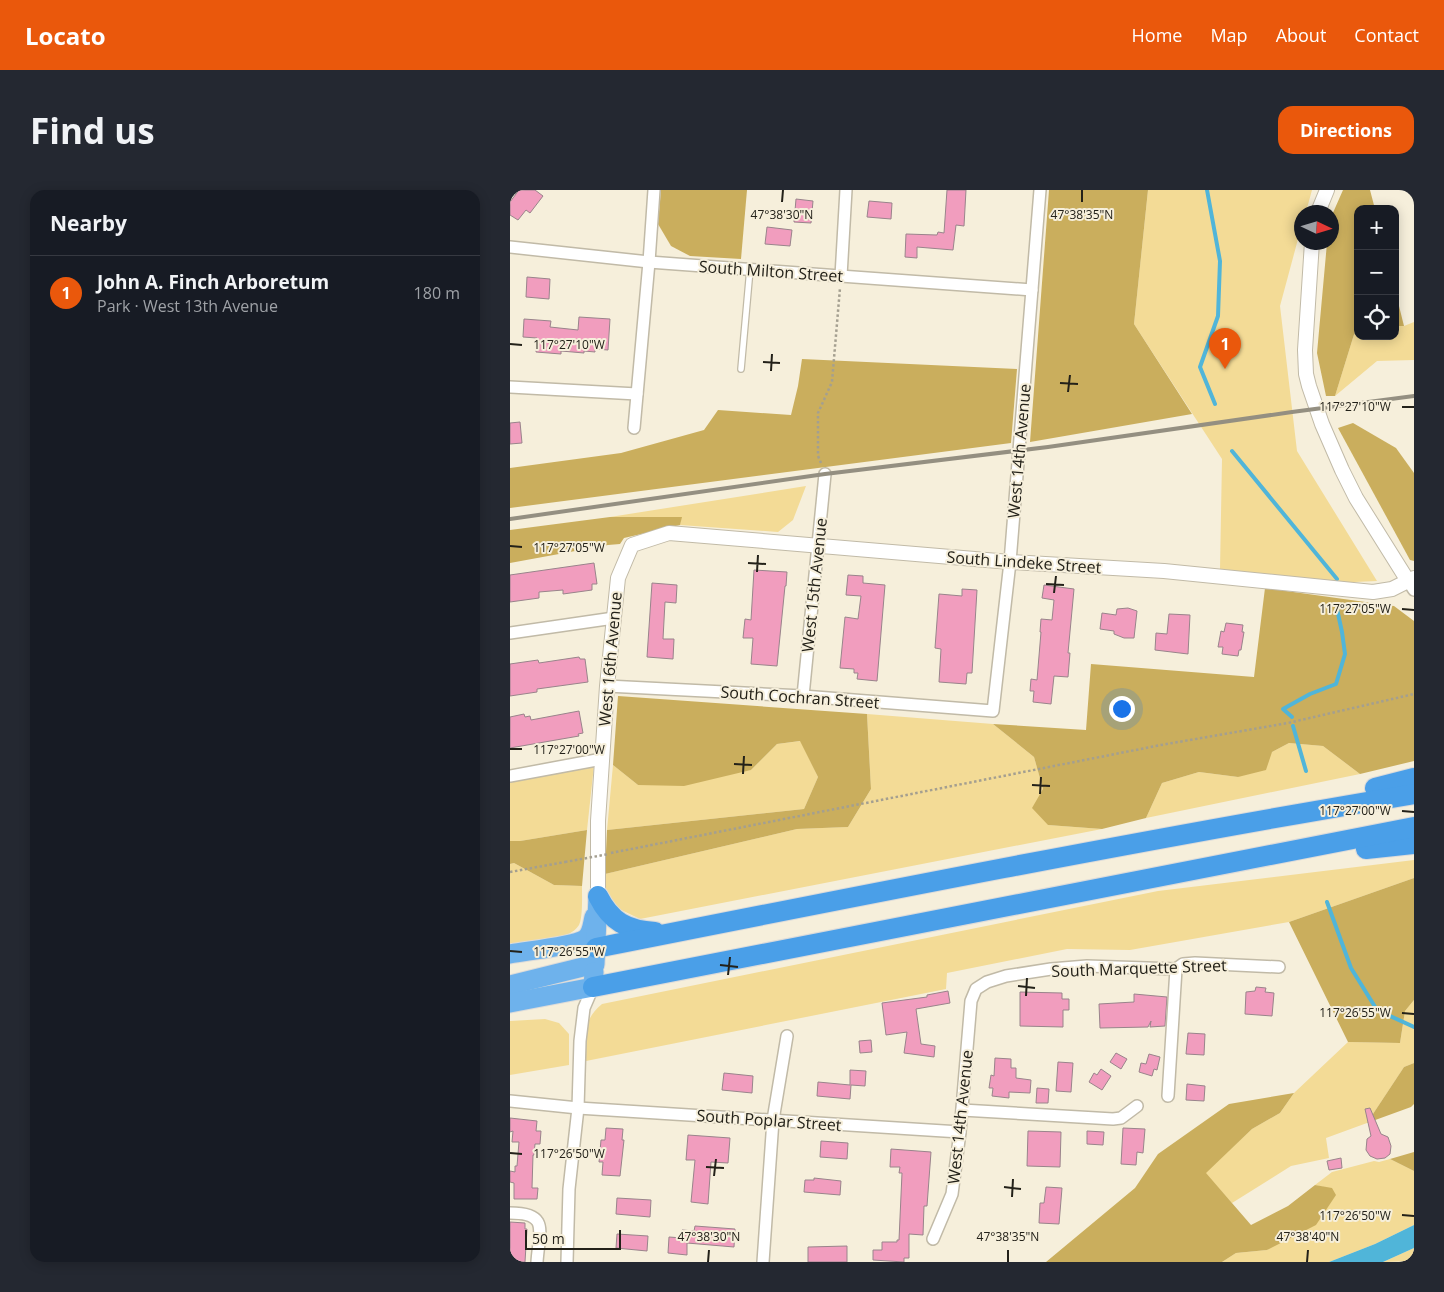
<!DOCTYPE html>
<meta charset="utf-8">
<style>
:root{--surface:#171b24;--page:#242831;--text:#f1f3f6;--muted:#9ea1a6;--line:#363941;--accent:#ea580c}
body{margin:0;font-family:"Open Sans",sans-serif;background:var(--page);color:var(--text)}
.controls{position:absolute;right:15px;top:15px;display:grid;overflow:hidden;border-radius:10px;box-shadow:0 2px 12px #0003}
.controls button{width:45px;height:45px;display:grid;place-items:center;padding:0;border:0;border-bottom:1px solid var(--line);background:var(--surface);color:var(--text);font:25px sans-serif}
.compass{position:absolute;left:784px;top:15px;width:45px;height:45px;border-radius:50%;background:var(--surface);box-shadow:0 2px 12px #0003;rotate:94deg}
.scale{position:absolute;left:15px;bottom:12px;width:96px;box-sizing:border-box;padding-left:5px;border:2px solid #232119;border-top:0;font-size:14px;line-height:18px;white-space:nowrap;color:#232119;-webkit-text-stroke:4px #f6efdb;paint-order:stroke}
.you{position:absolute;left:611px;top:518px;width:18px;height:18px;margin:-12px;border:4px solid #fff;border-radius:50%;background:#1a73e8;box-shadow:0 0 0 8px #1a73e833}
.badge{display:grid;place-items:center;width:32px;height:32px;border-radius:50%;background:var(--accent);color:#fff;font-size:16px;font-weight:700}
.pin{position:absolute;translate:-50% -41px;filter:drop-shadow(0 1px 2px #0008)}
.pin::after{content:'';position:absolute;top:26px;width:18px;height:15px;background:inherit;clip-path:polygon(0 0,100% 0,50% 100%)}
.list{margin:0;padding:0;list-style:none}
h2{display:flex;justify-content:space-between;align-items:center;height:65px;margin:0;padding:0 20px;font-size:21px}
h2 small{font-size:16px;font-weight:400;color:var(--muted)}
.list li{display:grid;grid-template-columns:32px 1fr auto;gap:15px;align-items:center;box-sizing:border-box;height:75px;padding:0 20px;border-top:1px solid var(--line)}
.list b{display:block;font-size:19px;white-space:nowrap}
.list p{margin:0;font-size:16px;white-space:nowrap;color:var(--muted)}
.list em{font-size:16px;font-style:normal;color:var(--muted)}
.icon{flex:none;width:28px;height:28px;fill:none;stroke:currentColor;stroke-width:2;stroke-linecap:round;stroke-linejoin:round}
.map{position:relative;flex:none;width:904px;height:1072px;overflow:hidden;border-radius:15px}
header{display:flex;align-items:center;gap:30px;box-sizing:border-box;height:70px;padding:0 25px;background:var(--accent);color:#fff}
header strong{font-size:24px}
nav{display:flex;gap:28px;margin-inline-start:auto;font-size:18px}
.intro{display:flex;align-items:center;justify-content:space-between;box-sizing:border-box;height:120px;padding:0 30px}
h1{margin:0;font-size:35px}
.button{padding:12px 22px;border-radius:15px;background:var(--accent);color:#fff;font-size:18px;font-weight:700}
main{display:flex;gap:30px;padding:0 30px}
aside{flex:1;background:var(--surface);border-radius:15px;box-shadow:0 2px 12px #0003}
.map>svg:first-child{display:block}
.green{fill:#f3db96}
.forest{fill:#caae5d}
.water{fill:#50b5d9}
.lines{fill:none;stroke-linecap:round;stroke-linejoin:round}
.stream{stroke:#50b5d9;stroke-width:4}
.building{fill:#f19dbe;stroke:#99848b}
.service-casing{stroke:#c1baa7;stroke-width:8}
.minor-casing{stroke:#c1baa7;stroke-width:14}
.tertiary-casing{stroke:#c1baa7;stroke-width:16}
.trunk-casing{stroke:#dcdbda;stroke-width:21}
.motorway-casing{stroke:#dcdbda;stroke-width:22}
.path{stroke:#a49f90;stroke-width:2.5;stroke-dasharray:2.5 2.5;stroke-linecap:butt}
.service{stroke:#fff;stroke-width:5.5}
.minor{stroke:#fff;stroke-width:11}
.tertiary{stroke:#fff;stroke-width:14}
.trunk{stroke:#6eb2ec;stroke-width:19}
.motorway{stroke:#4a9fe8;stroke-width:20}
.rail{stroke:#948f81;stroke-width:4}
.path-bridge{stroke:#a49f90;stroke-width:2.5;stroke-dasharray:2.5 2.5;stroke-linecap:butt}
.ticks{fill:none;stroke:#232119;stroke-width:2}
.labels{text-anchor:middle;stroke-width:4;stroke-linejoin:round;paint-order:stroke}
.street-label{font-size:16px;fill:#232119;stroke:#f6efdb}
.ticks-label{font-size:12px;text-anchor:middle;fill:#232119;stroke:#f6efdb;stroke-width:4;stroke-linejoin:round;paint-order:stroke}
</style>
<header>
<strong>Locato</strong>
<nav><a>Home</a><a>Map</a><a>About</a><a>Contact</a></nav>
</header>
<div class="intro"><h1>Find us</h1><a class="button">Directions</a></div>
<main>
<aside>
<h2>Nearby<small></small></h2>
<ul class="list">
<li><span class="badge">1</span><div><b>John A. Finch Arboretum</b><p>Park · West 13th Avenue</p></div><em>180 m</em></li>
</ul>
</aside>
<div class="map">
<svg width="904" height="1072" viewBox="0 0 904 1072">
<rect width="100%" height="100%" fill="#f6efdb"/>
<g class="green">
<polygon points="638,0 802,0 796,22 792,22 791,38 770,116 787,261 867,391 799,394 710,380 712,269 624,134"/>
<polygon points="904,132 904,170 867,171 825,206 846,138 848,138 848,146 885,146 885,136 894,136"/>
<polygon points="296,296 283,330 268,342 170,335 171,327 100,327"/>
<polygon points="357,524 483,534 524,567 533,599 538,635 592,639 130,729 103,716 95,699 95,684 287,639 338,637 361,599"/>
<polygon points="291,551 308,587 294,619 97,640 103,575 128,595 241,580 267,554"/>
<polygon points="779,553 813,556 850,584 636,628 652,593 689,582 728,587 762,562"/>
<polygon points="84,575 77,640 10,651 0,651 0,591"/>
<path d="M 904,670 L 904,688 L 779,732 L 620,760 L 557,759 L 437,783 L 436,799 L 76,871 C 76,846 71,832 92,814 L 648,701 Z"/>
<path d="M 4,673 L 44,695 L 72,696 C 72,705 73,728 69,735 C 60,751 17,754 0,757 L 0,674 Z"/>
<polygon points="904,810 904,873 894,877 857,933 816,948 819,968 781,976 722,1013 695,983 742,939 770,923 784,903 838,852 890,853 895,821"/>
<polygon points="35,829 49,833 59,844 59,875 0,885 0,831"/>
<polygon points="880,969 904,981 904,1035 865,1054 819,1072 712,1072 726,1063 757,1060 822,999 805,995 822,982 864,971 869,972"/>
<polygon points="904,1058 904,1071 873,1072"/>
</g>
<g class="forest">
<polygon points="151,0 237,0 231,69 180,66 161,56 148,34"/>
<polygon points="539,0 638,0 624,134 682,224 520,252"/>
<polygon points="833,0 860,0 865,19 848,19 848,138 846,138 825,206 816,206 807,163 817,53 822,52 822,25"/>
<polygon points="885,100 894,136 885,136"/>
<polygon points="292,169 507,179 501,253 0,318 0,278 111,263 194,240 208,220 281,225 288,196"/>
<polygon points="843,233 886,258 904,283 904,371 900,370 828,238"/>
<polygon points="100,327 172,327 170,335 114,348 110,354 98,355 0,373 0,340"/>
<polygon points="755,398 884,416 904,431 904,571 850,584 813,556 779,553 762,562 756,580 728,587 689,582 652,593 636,628 592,639 538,635 522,618 533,599 524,567 483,534 576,540 581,474 744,487"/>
<polygon points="108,506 357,524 361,599 338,637 287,639 95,684 97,640 294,619 308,587 290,551 267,554 241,580 174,596 128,595 103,575"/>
<polygon points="77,640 72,696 44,695 4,673 0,674 0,651 10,651"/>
<polygon points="904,688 904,810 895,821 890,853 838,852 779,732"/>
<polygon points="904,873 904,914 901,917 857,933 894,877"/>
<polygon points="784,903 770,923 742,939 696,983 741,1035 778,1016 805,995 822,998 826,1005 806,1035 757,1060 726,1063 712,1072 536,1072 625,998 648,964 719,914"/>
<polygon points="904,962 904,981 880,969"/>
</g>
<polygon class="water" points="904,1035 904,1058 873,1072 819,1072 865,1054"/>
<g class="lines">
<g class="stream">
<polyline points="697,0 710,71 708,126 690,177 705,214"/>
<polyline points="722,261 827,389"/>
<polyline points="782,527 773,519 800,504 826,494 835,464 832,442 827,419"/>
<polyline points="783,536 796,581"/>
<polyline points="817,712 841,778 867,820 904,837"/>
</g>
</g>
<g class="building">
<polygon points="9,0 25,0 33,6 20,23 16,20 8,30 0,25 0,12"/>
<polygon points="437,0 456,0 454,36 446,35 443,60 407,57 407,68 395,67 396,44 427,45 428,42 434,43"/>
<polygon points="286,9 303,11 301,33 284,32"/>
<polygon points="359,11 382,13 381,29 357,27"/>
<polygon points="257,37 282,40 280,56 255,54"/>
<polygon points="17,87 40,89 39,109 16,107"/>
<polygon points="69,127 100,129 98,160 85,159 85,162 74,161 74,163 51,161 51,164 26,162 27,148 13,147 14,129 41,131 40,137 68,140"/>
<polygon points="10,232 12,253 0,254 0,233"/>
<polygon points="84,373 87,394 82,394 82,400 53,404 53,400 29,402 29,408 0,412 0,385"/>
<polygon points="244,380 277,382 276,396 275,396 267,476 241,474 243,448 233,448 235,429 241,430"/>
<polygon points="338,385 353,386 353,393 375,395 367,491 347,489 348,483 344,483 344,479 330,478 335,427 348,429 351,406 336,405"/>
<polygon points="142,393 167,395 166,413 155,412 153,449 164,449 163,469 137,467"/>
<polygon points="534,395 564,399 558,463 560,463 558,487 544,486 541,514 523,512 524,501 520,501 521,489 527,490 531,442 530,442 531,429 542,430 544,410 532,408"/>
<polygon points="452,399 467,400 462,483 457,483 456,494 429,492 431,459 425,458 429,404 452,406"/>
<polygon points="618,418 627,421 624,448 614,448 604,444 604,441 590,439 592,423 606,425 607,419"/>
<polygon points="659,424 680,425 678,464 645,460 646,443 657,444"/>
<polygon points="716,433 733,435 732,442 734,442 731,460 729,460 728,466 712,464 713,457 708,457 711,441 714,442"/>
<polygon points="69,467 70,469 75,469 78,492 27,499 27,502 0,506 0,474 28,470 29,473"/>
<polygon points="69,521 73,543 68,544 69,546 0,558 0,527 14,524 15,527 20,526 21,530"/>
<polygon points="746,797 756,798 755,802 764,803 762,826 735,824 736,802 745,801"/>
<polygon points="438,801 440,813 406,819 411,854 425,856 424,867 394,863 397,842 376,845 372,813 417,807 417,805"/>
<polygon points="510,802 552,803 552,809 559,809 559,820 553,820 553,837 510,836"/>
<polygon points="624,804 657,807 655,836 640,837 641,831 638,837 590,838 589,814 624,812"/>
<polygon points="678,843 695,844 694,865 676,864"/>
<polygon points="361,850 362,862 350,863 349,851"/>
<polygon points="606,863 617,869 611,879 600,872"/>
<polygon points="639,864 650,867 647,880 644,879 642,886 629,882 631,873 636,874"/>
<polygon points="485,868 501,869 501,878 506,878 506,888 521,890 520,903 499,902 499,908 482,906 483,898 479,898 481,885 484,886"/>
<polygon points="548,872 563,873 561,902 546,901"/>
<polygon points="591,879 601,886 592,900 579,892 584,883 587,885"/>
<polygon points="340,880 356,881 355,896 341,895 340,909 307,906 308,892 340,895"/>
<polygon points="214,883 243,886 242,903 212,900"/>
<polygon points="677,894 695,896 694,911 676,910"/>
<polygon points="527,898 539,899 538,913 526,913"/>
<polygon points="860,918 871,944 878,947 881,956 880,964 875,968 867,969 860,966 856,960 857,949 861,946 855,919"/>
<polygon points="0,928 27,931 26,941 31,941 30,954 25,954 24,965 23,965 22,998 28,998 27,1009 4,1009 4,993 0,992 0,981 5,982 5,976 7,976 9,952 2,952 3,941 0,942"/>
<polygon points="96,938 113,939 112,950 114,950 110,986 92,985 93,972 89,972 91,950 95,950"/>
<polygon points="613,938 635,939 633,963 627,962 626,975 611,974"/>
<polygon points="518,941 551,942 550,977 517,976"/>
<polygon points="577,941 594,942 593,955 577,954"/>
<polygon points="178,945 220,948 218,973 201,972 198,1014 181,1012 185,970 176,970"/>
<polygon points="311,951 338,953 337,969 310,967"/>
<polygon points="381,959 421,962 417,1016 414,1016 413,1045 399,1044 399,1068 394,1068 394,1072 363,1070 363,1060 372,1060 372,1052 387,1052 387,1050 389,1050 392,983 389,983 390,977 380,977"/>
<polygon points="831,968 832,978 819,980 817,971"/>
<polygon points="304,988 331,991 330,1005 294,1002 295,990 304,990"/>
<polygon points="536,997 552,998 549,1034 529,1033 530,1013 534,1013"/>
<polygon points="107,1008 141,1010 140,1027 106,1024"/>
<polygon points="0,1032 15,1033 15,1039 17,1039 15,1072 0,1072"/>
<polygon points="185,1036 225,1039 224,1057 177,1053 177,1065 158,1063 159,1047 172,1048 172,1040 184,1041"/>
<polygon points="107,1044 138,1046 137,1061 106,1058"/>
<polygon points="337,1056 337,1072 298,1072 298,1057"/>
</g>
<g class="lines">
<defs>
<polyline id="service" points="231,179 240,79"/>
<g id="minor">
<polyline points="0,57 139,72 522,100"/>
<polyline points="331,86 336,0"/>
<polyline points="0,197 127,204"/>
<polyline points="124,238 139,72 144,0"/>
<polyline points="898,391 904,400"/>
<polyline points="0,443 104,428"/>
<polyline points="97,496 293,506 483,521 500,372 530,0"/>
<polyline points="293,506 315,284"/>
<polyline points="0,586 92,569"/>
<polyline points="658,906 666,779"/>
<polyline points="0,911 68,918 450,942"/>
<polyline points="452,920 603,929 611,928 627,916"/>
<path d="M 0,1023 C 40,1023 29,1041 27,1072"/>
<polyline points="423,1049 442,1004 450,942 461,811 466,799 477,792 496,786 541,779 577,776 666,779 673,774 685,773 769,777"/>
<polyline points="57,1072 59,999 68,918 70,851 74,818 83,797"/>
<polyline points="253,1072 263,930 277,846"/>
</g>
<g id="tertiary">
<polyline points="808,22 817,0"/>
<polyline points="802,52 795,160 796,184 799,196 812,234 832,280 846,308 898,391"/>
<polyline points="88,706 88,631 97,496 108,388 122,355 159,343 500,372 654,381 863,402 882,399 904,388"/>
</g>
<g id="trunk">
<path d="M 0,764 C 16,761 64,756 75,749 C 82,744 82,735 84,727"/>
<polyline points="0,795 85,774 88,706"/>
<polyline points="0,813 83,797 84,782"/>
</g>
<g id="motorway">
<polyline points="865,598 904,588"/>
<polyline points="856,659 904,654"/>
<path d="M 88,706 C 101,732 117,740 145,742"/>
<path d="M 86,758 C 358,704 630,650 904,604"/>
<polyline points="83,797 904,637"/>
</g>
</defs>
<use href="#service" class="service-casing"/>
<use href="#minor" class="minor-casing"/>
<use href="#tertiary" class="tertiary-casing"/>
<use href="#trunk" class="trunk-casing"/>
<use href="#motorway" class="motorway-casing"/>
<g class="path">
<polyline points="311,273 308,266 308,223 322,192 330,98"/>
<polyline points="101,663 651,555 778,533 904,504"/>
<polyline points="0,682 55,672"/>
</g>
<use href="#service" class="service"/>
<use href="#minor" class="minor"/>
<use href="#tertiary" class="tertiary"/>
<use href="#trunk" class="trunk"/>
<use href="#motorway" class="motorway"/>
<polyline class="rail" points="0,329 315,284 538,257 782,222 904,206"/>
<polyline class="path-bridge" points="55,672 99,664"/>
</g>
<path class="ticks" d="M 272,12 L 273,0M 572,12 L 572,0M 0,154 L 12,155M 253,172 L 270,173M 261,181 L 262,164M 550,193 L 568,194M 558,202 L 560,185M 892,217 L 904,217M 0,356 L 12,357M 238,373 L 256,374M 247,382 L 248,365M 536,394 L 554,395M 544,403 L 546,386M 892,419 L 904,420M 0,559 L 12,559M 224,574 L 242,575M 233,584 L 234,566M 522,595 L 540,596M 530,604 L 531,587M 892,621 L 904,622M 0,761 L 12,762M 210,775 L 228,777M 218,785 L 220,767M 508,796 L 525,798M 516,806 L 517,788M 892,823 L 904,824M 0,963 L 12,964M 196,977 L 214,978M 204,986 L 206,969M 494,997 L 511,999M 502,1007 L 503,989M 892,1025 L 904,1026M 198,1072 L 199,1060M 498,1072 L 498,1060M 797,1072 L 798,1060"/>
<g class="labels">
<g class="street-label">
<text transform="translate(261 81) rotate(4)" y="6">South Milton Street</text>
<text transform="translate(509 261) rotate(-85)" y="6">West 14th Avenue</text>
<text transform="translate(514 372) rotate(4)" y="6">South Lindeke Street</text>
<text transform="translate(304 395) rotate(-84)" y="6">West 15th Avenue</text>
<text transform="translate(100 469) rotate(-85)" y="6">West 16th Avenue</text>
<text transform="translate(290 507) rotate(4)" y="6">South Cochran Street</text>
<text transform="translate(629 778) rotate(-2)" y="6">South Marquette Street</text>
<text transform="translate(450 927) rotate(-84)" y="6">West 14th Avenue</text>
<text transform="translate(259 930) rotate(4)" y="6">South Poplar Street</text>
</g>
</g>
<g class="ticks-label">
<text x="272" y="29">47°38'30"N</text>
<text x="572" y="29">47°38'35"N</text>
<text x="59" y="159">117°27'10"W</text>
<text x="845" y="221">117°27'10"W</text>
<text x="59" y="362">117°27'05"W</text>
<text x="845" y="423">117°27'05"W</text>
<text x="59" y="564">117°27'00"W</text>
<text x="845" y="625">117°27'00"W</text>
<text x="59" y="766">117°26'55"W</text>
<text x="845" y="827">117°26'55"W</text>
<text x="59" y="968">117°26'50"W</text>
<text x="845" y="1030">117°26'50"W</text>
<text x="199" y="1051">47°38'30"N</text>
<text x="498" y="1051">47°38'35"N</text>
<text x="798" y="1051">47°38'40"N</text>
</g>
</svg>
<div class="controls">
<button>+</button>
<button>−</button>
<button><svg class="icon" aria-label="locate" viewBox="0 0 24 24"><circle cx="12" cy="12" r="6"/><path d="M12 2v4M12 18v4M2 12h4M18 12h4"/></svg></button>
</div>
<svg class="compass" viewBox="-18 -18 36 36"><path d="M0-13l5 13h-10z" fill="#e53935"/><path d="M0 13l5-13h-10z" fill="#9ea1a6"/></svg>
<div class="scale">50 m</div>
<div class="you"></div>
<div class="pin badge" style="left:715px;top:179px">1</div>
</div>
</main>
